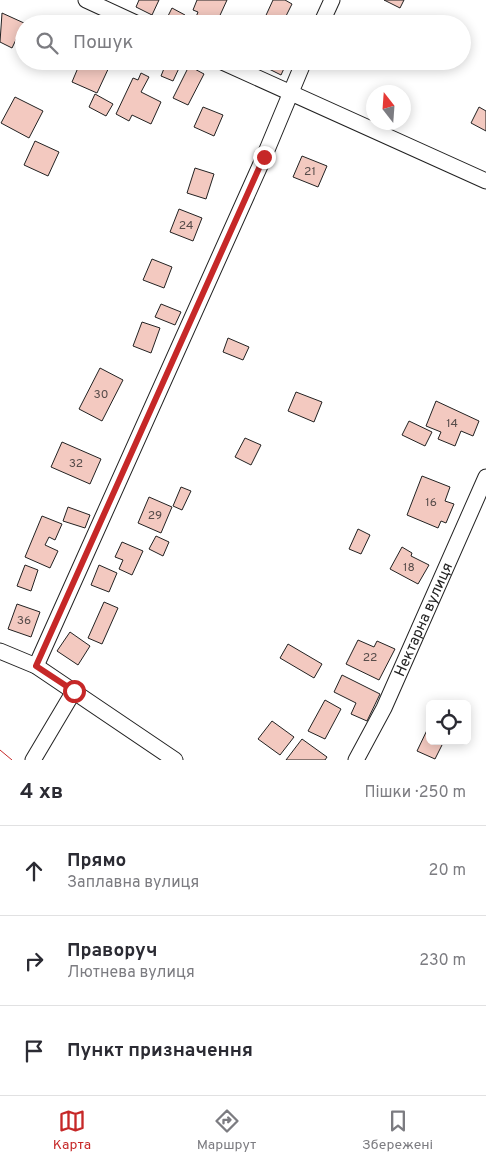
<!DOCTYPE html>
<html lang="uk">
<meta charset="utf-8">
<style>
:root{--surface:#fff;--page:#f7f7f7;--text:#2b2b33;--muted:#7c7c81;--line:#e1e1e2;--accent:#c62828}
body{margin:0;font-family:Overpass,sans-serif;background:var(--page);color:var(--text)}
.controls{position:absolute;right:15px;bottom:15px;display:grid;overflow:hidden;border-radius:8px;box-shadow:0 2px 12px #0003}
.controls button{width:45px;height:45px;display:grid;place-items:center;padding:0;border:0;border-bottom:1px solid var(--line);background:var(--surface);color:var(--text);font:25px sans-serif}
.compass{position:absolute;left:366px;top:85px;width:45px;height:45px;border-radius:50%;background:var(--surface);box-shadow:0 2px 12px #0003;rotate:343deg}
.stop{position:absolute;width:15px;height:15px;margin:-11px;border:4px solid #c62828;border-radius:50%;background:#fff}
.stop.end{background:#c62828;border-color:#fff;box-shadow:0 1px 5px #0008}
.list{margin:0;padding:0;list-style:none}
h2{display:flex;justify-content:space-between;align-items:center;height:65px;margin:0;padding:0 20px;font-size:21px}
h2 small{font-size:16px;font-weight:400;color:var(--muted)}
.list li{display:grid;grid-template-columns:32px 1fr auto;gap:15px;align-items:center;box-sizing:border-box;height:90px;padding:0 20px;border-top:1px solid var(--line)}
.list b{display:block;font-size:19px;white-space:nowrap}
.list p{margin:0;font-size:16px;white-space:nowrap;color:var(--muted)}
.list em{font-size:16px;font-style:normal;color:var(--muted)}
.icon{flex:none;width:28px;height:28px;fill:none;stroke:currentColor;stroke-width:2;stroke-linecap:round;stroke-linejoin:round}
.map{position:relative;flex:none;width:486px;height:760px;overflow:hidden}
.search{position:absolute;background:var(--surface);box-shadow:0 2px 12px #0003;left:15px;right:15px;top:15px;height:55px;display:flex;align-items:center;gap:12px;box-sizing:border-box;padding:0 18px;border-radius:28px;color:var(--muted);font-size:19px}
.sheet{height:335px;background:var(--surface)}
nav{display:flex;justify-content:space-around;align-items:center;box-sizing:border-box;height:70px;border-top:1px solid var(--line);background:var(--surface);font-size:14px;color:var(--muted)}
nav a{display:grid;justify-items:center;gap:2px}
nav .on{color:var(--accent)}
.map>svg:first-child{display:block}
.building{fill:#f3c9c0;stroke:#222}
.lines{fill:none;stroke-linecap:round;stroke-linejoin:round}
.minor-casing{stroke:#222;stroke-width:17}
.minor{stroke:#fff;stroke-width:15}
.power{stroke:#c62828;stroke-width:1;stroke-dasharray:18 4 2.5 4;stroke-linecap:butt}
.route{stroke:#c62828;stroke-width:6}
.labels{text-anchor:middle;stroke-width:4;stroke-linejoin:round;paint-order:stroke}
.number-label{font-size:12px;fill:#564c4a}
.street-label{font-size:15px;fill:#222;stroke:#fff}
</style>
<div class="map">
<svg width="486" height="760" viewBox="0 0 486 760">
<rect width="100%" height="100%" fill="#fff"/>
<g class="building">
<polygon points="139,0 159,0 152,15 136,7"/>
<polygon points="197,0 227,0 216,24 210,24 196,17 198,12 193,10"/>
<polygon points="273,0 285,0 292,4 285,18 296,24 262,24"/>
<polygon points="384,0 404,0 400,8"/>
<polygon points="172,8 185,15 181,24 164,24"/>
<polygon points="2,13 24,23 12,48 0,42"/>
<polygon points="71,17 85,24 67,24"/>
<polygon points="88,61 102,61 110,65 97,93 72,82 80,63 86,65"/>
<polygon points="167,61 180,66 173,81 161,76"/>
<polygon points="251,61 266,61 263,67"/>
<polygon points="273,61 287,62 281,75 269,69"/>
<polygon points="395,61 414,61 409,69"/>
<polygon points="189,66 204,74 188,105 173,98"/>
<polygon points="141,73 149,77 141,92 161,102 151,124 132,115 129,121 116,114 133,78 138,80"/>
<polygon points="95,94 113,104 106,116 89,107"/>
<polygon points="15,97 43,111 29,138 1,123"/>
<polygon points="203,107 223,115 214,136 194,127"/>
<polygon points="479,107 486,111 486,131 471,123"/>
<polygon points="35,141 59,152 48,176 24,165"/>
<polygon points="302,156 327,166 318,187 293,177"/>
<polygon points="195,168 214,174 206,199 187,193"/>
<polygon points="179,209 202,218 193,241 170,232"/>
<polygon points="152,259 172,267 164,288 143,280"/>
<polygon points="161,304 181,312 175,325 155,317"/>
<polygon points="142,322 160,328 151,353 133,346"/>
<polygon points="228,338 249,347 243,360 223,352"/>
<polygon points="100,368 123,380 102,421 79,409"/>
<polygon points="296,392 322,402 314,422 288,411"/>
<polygon points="436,401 479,421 473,436 461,431 455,446 438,439 441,432 426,426"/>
<polygon points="409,421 432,432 425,446 402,435"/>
<polygon points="245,438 261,445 251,465 235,457"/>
<polygon points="62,442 101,459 90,484 51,467"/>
<polygon points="422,476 450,487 445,501 454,504 446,523 441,521 438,528 407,515"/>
<polygon points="181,487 191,491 182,510 173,506"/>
<polygon points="149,497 172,507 161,533 138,523"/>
<polygon points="68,507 90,515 85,528 63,521"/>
<polygon points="42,516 62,524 55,540 49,537 45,545 58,551 50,568 25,557"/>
<polygon points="358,529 370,535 361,554 349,549"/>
<polygon points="156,536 169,542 163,556 149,549"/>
<polygon points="122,542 143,551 132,575 119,569 123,560 115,557"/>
<polygon points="402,547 412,553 411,556 429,565 418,584 390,569"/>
<polygon points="25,565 38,570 31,591 17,586"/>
<polygon points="99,565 117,573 109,592 91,585"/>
<polygon points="104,602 118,608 102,644 88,638"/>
<polygon points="17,604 40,612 31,637 8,629"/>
<polygon points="70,632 90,646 78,665 57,651"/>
<polygon points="358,640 374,647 377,641 395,649 379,680 346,664"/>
<polygon points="288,644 322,664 314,678 280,658"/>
<polygon points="342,675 380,694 367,721 351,714 356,703 334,692"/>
<polygon points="325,700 341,709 325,739 308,731"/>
<polygon points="272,721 294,737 280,755 258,739"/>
<polygon points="429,726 430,741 444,741 435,759 417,751"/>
<polygon points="302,739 327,757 325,760 286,760"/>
</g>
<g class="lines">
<defs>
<g id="minor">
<polyline points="86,0 138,24"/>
<polyline points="321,24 332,0"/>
<polyline points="220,61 486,181"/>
<polyline points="0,651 36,666 175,760"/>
<polyline points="36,666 264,157 304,61"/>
<polyline points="33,760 74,691"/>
<path id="s1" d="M 356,760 L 384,708 L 486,477"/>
</g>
</defs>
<use href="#minor" class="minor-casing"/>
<use href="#minor" class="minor"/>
<polyline class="power" points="0,750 12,760"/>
</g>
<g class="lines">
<polyline class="route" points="74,691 36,666 264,157"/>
</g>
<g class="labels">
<g class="number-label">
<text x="310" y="175">21</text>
<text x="186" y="229">24</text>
<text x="101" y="398">30</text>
<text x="452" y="427">14</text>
<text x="76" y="467">32</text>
<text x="431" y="506">16</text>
<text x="155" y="519">29</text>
<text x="409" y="571">18</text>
<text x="24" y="624">36</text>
<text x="370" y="661">22</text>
</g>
<g class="street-label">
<text dy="5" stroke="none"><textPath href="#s1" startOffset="156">Нектарна вулиця</textPath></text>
</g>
</g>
</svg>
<div class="controls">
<button><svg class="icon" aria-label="locate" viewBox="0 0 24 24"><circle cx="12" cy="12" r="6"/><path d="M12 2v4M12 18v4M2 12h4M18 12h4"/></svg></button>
</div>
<svg class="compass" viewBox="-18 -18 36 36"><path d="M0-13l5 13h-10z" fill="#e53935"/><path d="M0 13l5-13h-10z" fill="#7c7c81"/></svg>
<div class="stop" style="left:74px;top:691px"></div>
<div class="stop end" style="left:264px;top:157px"></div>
<div class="search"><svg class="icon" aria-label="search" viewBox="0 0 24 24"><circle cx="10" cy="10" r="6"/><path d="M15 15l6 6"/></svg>Пошук</div>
</div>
<section class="sheet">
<h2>4 хв<small>Пішки · 250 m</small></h2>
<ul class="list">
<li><svg class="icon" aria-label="ahead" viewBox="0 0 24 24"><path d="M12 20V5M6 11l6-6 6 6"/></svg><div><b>Прямо</b><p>Заплавна вулиця</p></div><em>20 m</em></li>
<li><svg class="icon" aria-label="right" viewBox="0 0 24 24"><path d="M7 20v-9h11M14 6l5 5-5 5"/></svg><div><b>Праворуч</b><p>Лютнева вулиця</p></div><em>230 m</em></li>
<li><svg class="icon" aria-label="arrive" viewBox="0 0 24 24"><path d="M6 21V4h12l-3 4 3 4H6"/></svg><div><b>Пункт призначення</b></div></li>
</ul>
</section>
<nav>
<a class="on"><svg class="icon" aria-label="map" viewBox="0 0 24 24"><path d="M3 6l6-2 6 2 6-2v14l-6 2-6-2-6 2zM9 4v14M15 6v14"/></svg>Карта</a>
<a><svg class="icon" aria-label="directions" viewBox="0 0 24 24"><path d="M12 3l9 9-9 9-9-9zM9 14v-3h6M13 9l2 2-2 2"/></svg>Маршрут</a>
<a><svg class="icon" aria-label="saved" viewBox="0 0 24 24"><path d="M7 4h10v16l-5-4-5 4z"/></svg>Збережені</a>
</nav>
